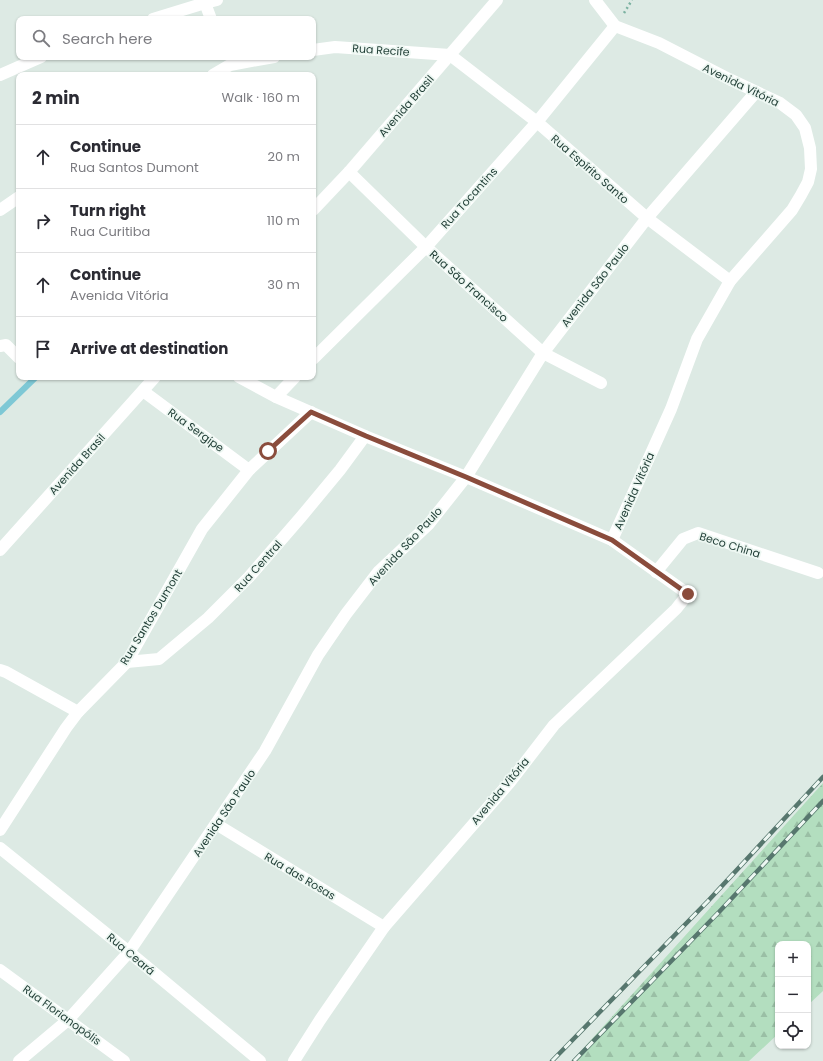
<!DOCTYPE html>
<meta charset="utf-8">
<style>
:root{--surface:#fff;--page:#f2f2f3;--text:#2b2b33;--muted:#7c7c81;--line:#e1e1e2}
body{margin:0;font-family:Poppins,sans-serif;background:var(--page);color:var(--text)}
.controls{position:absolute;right:12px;bottom:12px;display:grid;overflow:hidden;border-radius:8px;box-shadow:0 1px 3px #0004}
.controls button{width:36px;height:36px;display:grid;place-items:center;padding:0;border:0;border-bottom:1px solid var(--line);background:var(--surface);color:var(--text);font:20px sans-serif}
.stop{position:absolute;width:12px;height:12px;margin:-9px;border:3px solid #8a4c3c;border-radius:50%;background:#fff}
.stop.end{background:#8a4c3c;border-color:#fff;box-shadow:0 1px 4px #0008}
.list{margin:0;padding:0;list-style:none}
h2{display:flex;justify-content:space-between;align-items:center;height:52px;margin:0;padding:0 16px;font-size:17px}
h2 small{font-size:13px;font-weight:400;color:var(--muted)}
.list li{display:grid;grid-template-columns:26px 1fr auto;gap:12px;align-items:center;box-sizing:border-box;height:64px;padding:0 16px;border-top:1px solid var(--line)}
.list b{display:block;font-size:15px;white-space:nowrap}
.list p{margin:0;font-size:13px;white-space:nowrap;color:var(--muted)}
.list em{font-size:13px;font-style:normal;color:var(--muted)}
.icon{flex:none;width:22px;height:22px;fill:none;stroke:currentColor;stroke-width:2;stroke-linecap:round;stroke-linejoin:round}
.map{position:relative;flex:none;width:823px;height:1061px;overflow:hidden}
.search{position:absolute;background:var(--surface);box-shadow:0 1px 3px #0004;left:16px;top:16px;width:300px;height:44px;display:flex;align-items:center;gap:10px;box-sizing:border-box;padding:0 14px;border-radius:8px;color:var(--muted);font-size:15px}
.panel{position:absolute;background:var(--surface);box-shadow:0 1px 3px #0004;left:16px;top:72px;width:300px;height:308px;border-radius:8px}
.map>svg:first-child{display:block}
.forest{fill:url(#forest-firs)}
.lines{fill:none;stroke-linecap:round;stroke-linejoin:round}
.stream{stroke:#7ec8d5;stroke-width:6}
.path{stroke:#7ab1a0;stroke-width:2.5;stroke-dasharray:2 3;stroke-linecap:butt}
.minor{stroke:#fff;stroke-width:12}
.rail-casing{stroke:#57776e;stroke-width:4.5}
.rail{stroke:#edf7f2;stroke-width:3;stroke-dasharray:9;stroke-linecap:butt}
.route{stroke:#8a4c3c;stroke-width:5}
.labels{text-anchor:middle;stroke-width:3.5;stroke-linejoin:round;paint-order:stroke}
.street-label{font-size:11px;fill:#1d3b33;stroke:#edf7f2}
</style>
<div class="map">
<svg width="823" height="1061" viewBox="0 0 823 1061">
<defs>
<pattern id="forest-firs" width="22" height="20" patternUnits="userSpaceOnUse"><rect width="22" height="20" fill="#b3debf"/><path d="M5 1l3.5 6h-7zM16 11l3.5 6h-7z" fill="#9abfa5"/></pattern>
</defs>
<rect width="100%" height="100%" fill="#ddeae4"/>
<polygon class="forest" points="823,783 823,991 808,1005 808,944 778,944 778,1034 749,1061 572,1061"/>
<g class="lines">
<polyline class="stream" points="0,412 36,377"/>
<polyline class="path" points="624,13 632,0"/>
<g class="minor">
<polyline points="595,0 615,26 659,43 729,79 780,103 796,115 805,128 810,148 811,169 808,182 801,195 792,210 730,281 697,339 671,409 612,540"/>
<polyline points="205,3 211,19"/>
<polyline points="153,19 205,3 217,0"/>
<polyline points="313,50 335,47 450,55 537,122 647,218 730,281"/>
<polyline points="0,75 41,57"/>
<polyline points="213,75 230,65 274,57"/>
<polyline points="349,172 426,247 543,353 601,383"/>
<polyline points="0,210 19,197"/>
<polyline points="313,210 349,172 497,0"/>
<polyline points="0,346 6,345 19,358"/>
<polyline points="313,359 426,247 537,122 615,26"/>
<polyline points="239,377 276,397 365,436 466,477 612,540 688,594 676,609 554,725 510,782 384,927 320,1020 294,1061"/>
<polyline points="143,391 249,470"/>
<polyline points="276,397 295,377"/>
<polyline points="0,550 155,377"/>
<polyline points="656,572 683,539 698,533 818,573"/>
<polyline points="127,662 159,659 208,618 249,577 301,517 340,470 365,436"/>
<polyline points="0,670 6,672 78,712"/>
<polyline points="216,824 384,927"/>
<polyline points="0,830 66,728 78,712 127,662 202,529 249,470 311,412"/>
<polyline points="0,848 129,952 260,1061"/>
<polyline points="0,970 124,1061"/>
<polyline points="19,1061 68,1020 129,952 265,751 318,655 346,614 379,571 428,525 466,477 543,353 647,218 756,92"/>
</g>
<defs>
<g id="rail">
<polyline points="552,1061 708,901 823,777"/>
<polyline points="574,1061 719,912 823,801"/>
</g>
</defs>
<use href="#rail" class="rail-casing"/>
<use href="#rail" class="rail"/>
</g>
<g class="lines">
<polyline class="route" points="268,451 311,412 366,436 466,477 612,540 688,594"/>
</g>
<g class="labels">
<g class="street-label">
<text transform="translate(381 50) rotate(4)" y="4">Rua Recife</text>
<text transform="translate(741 85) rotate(26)" y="4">Avenida Vitória</text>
<text transform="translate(406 106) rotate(-49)" y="4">Avenida Brasil</text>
<text transform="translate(590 169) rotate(41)" y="4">Rua Espírito Santo</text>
<text transform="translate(469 198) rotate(-48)" y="4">Rua Tocantins</text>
<text transform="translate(595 285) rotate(-52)" y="4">Avenida São Paulo</text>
<text transform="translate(469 286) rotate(42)" y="4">Rua São Francisco</text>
<text transform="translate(196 430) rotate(36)" y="4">Rua Sergipe</text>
<text transform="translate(77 464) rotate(-48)" y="4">Avenida Brasil</text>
<text transform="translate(634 491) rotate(-66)" y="4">Avenida Vitória</text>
<text transform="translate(730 545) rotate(17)" y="4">Beco China</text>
<text transform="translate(405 546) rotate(-47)" y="4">Avenida São Paulo</text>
<text transform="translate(258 566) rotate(-48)" y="4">Rua Central</text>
<text transform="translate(151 617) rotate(-59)" y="4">Rua Santos Dumont</text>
<text transform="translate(500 791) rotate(-50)" y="4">Avenida Vitória</text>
<text transform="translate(224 813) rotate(-56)" y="4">Avenida São Paulo</text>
<text transform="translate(300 876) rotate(31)" y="4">Rua das Rosas</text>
<text transform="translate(131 954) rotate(40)" y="4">Rua Ceará</text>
<text transform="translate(62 1015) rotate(36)" y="4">Rua Florianopólis</text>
</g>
</g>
</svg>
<div class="controls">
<button>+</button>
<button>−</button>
<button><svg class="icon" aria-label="locate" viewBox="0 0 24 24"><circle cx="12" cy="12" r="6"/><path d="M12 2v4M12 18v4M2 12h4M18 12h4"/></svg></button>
</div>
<div class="stop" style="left:268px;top:451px"></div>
<div class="stop end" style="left:688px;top:594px"></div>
<div class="search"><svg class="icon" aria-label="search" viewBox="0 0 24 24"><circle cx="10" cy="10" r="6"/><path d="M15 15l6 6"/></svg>Search here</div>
<section class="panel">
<h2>2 min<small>Walk · 160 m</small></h2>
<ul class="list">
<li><svg class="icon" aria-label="ahead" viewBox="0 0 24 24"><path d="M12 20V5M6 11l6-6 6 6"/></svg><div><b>Continue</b><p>Rua Santos Dumont</p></div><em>20 m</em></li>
<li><svg class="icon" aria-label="right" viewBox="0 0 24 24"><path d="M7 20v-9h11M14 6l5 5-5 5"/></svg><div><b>Turn right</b><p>Rua Curitiba</p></div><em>110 m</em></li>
<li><svg class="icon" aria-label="ahead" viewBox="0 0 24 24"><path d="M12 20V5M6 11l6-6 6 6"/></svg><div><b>Continue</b><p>Avenida Vitória</p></div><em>30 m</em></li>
<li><svg class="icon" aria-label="arrive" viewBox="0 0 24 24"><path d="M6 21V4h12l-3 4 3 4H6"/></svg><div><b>Arrive at destination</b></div></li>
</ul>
</section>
</div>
